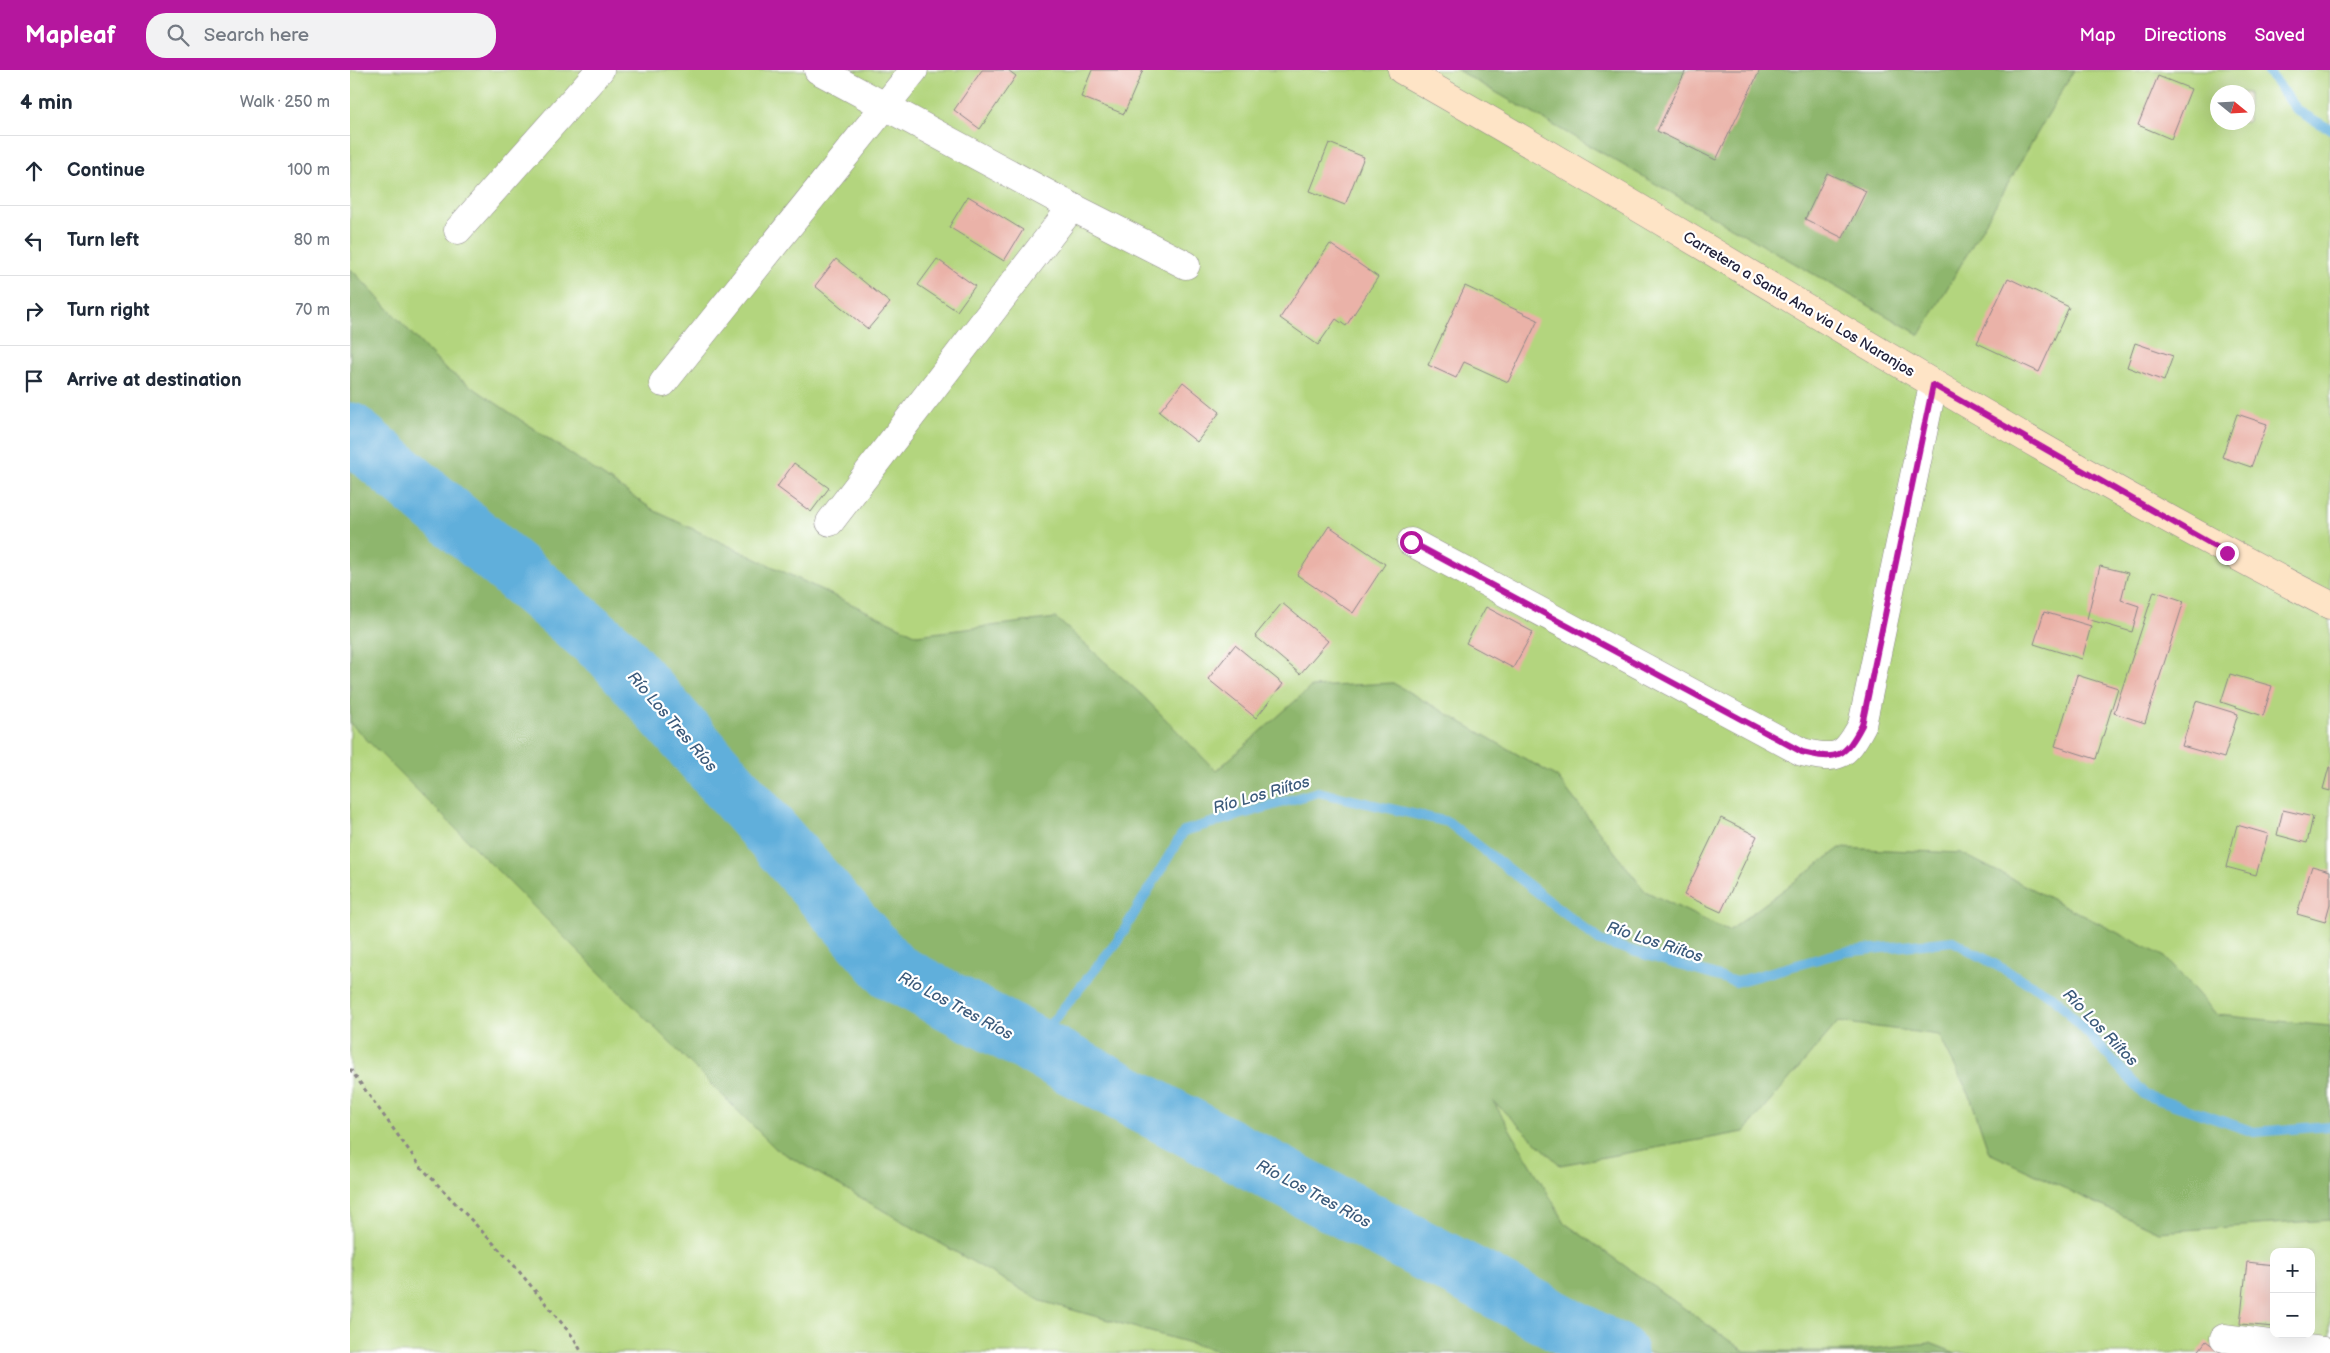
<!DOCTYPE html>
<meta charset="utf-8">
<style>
:root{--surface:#fff;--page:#f2f2f3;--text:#1f2937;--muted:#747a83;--line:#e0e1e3;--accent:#b5179e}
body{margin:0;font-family:"Balsamiq Sans",sans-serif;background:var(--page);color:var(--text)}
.controls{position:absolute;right:15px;bottom:15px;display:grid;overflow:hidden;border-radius:10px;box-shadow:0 5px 20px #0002}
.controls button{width:45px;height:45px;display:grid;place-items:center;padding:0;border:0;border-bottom:1px solid var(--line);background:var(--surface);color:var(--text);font:25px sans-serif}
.compass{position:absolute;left:1860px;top:15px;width:45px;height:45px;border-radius:50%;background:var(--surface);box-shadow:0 5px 20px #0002;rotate:108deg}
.stop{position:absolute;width:15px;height:15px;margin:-11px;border:4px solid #b5179e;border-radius:50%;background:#fff}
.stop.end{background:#b5179e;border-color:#fff;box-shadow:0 1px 5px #0008}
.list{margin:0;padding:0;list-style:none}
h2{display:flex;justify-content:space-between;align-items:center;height:65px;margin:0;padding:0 20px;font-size:21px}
h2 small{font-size:16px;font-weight:400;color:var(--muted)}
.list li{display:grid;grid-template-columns:32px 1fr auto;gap:15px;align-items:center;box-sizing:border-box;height:70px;padding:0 20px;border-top:1px solid var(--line)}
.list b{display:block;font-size:19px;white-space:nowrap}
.list em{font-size:16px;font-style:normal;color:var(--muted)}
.icon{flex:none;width:28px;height:28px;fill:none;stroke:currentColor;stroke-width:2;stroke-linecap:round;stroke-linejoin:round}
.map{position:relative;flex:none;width:1980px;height:1283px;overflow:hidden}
header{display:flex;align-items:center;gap:30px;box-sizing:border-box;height:70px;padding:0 25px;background:var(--accent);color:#fff}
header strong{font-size:24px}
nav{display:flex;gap:28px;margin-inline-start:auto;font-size:18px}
.search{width:350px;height:45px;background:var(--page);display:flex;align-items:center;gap:12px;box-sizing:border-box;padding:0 18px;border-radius:20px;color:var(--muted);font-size:19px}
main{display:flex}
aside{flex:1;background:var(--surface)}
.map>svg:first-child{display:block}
.green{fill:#b3d57e;stroke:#6a7c5c;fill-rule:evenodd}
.forest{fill:#8eb66d;stroke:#586c54}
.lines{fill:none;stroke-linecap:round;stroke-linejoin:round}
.stream{stroke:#61afdb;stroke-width:10}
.river{stroke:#61afdb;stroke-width:59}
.building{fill:#eab2a8}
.minor-casing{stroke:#8a8586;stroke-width:29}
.secondary-casing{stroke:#8a8586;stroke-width:29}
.path{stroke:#8a8586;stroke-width:3;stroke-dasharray:4 4;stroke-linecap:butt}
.minor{stroke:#fff;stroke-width:28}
.secondary{stroke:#fee4c6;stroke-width:28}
.route{stroke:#b5179e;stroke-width:6}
.labels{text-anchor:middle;stroke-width:4.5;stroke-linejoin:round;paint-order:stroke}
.street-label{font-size:15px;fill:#22223b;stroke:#fff}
.water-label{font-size:16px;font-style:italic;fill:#3b5a7b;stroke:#fff}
</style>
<header>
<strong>Mapleaf</strong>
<div class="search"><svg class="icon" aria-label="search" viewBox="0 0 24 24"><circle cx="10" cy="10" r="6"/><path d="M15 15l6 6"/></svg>Search here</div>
<nav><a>Map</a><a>Directions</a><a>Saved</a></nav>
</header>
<main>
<aside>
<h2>4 min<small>Walk · 250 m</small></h2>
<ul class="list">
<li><svg class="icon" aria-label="ahead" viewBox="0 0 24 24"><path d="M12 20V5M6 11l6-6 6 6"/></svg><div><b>Continue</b></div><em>100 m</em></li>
<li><svg class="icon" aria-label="left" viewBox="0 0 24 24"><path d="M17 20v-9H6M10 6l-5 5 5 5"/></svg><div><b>Turn left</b></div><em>80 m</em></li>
<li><svg class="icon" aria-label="right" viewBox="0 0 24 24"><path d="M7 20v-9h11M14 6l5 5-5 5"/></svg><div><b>Turn right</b></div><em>70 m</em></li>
<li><svg class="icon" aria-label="arrive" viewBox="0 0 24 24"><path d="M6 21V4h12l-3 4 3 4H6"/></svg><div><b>Arrive at destination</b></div></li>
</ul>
</aside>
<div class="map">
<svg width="1980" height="1283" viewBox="0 0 1980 1283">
<rect width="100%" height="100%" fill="#fff"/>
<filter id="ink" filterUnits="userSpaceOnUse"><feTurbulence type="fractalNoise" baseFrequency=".02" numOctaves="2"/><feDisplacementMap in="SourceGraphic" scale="10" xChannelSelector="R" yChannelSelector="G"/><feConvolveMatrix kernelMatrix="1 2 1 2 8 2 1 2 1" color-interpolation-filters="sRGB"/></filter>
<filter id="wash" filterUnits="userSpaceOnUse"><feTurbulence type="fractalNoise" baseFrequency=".0096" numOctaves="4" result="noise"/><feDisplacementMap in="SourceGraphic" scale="20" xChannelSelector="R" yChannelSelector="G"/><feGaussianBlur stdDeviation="1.12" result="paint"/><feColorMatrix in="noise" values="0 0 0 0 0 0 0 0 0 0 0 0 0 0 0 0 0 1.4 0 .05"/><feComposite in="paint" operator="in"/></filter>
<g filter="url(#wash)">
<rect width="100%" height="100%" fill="#f1e8d0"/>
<path class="green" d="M 0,0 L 1980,0 L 1980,1283 L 0,1283 ZM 1868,22 L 1898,22 L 1898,52 L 1868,52 ZM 1924,1182 L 1961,1182 L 1961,1264 L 1924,1264 Z"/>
<g class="forest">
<polygon points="1107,0 1724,0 1570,265"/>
<polygon points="0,198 94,298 305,441 567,565 706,548 793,626 866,701 961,617 1043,613 1207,707 1295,821 1378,861 1490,778 1611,783 1815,887 1867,945 1980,956 1980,1150 1808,1162 1639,1083 1620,1026 1589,965 1488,952 1394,1062 1210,1095 1143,1031 1216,1154 1394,1281 1498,1281 1580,1273 1606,1283 875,1283 691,1231 426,1079 0,653"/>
</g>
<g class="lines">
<g class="stream">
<polyline points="1917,0 1948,41 1980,59"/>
<polyline points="683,976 767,872 834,761 968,722 1098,752 1250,871 1386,912 1493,882 1603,871 1705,928 1795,1025 1904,1062 1980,1056"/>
</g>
<polyline class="river" points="0,362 262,582 542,901 1268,1283"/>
</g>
<g id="blocks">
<g class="building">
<polygon points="632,0 658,0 666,6 630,59 604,40"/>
<polygon points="742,0 793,0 774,44 731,27"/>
<polygon points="1336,0 1410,0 1366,90 1307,61"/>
<polygon points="1808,6 1841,19 1821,69 1788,55"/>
<polygon points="979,73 1014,87 995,135 960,121"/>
<polygon points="1477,103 1516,121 1493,168 1455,149"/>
<polygon points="618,126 673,160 654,191 599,157"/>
<polygon points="980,174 1028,207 996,256 986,249 968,275 930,248"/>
<polygon points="486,189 540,233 518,259 465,216"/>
<polygon points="587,189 625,216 607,241 568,215"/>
<polygon points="1658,208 1719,237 1689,302 1627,273"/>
<polygon points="1115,216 1188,250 1158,312 1114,292 1106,308 1078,295"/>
<polygon points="1785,273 1823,286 1814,311 1777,297"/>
<polygon points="833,312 870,342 847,372 809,342"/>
<polygon points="1887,344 1917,354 1901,397 1872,387"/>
<polygon points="444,393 479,418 461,442 427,417"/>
<polygon points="979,456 1035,494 1003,543 947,505"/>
<polygon points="1750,496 1778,503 1771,530 1789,536 1782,562 1737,549"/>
<polygon points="1804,521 1834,531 1795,653 1764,643"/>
<polygon points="932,533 978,571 950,604 905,566"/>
<polygon points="1136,537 1183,562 1163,598 1116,573"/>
<polygon points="1694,542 1741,556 1732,589 1684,574"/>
<polygon points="885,575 933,614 906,648 858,609"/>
<polygon points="1880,604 1922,616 1913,646 1871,632"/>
<polygon points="1727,605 1768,618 1746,689 1705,676"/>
<polygon points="1846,631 1888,644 1874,688 1832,676"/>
<polygon points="1979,697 1980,697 1980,721 1973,719"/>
<polygon points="1933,740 1963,747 1957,773 1927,765"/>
<polygon points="1371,748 1407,766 1371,842 1334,825"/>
<polygon points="1887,755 1918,764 1906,805 1876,797"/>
<polygon points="1962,796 1980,801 1980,834 1975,852 1947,844"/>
<polygon points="1897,1192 1924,1195 1924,1257 1890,1254"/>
<polygon points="1856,1271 1872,1283 1847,1283"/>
</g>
</g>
</g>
<g filter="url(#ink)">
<use href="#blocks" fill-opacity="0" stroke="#8a8586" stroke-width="1"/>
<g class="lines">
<defs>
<g id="minor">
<polyline points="468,0 722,137 836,195"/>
<polyline points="108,160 250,0"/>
<polyline points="313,313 564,0"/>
<polyline points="480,452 722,137"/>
<path d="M 1061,472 L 1452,682 C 1488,691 1495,687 1512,655 L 1583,315"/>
<polyline points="1874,1268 1980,1282"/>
</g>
<path id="secondary" d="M 1052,0 C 1363,175 1662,372 1980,535"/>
</defs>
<use href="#minor" class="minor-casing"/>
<use href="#secondary" class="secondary-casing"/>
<polyline class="path" points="0,999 71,1097 163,1194 224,1268 232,1283"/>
<use href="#minor" class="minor"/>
<use href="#secondary" class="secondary"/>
</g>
</g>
<g class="lines" filter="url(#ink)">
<path class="route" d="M 1061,472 L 1452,682 C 1488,691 1495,687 1512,655 L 1583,315 L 1877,483"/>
</g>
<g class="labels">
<g class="street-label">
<text transform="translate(1449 234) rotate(31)" y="5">Carretera a Santa Ana via Los Naranjos</text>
</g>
<g class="water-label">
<text transform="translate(323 651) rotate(49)" y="6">Río Los Tres Ríos</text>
<text transform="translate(911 724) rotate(-16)" y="6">Río Los Riítos</text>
<text transform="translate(1305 871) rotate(18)" y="6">Río Los Riítos</text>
<text transform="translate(606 935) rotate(28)" y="6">Río Los Tres Ríos</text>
<text transform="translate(1751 957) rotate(46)" y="6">Río Los Riítos</text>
<text transform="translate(964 1123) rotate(28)" y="6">Río Los Tres Ríos</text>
</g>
</g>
</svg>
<div class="controls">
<button>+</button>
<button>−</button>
</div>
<svg class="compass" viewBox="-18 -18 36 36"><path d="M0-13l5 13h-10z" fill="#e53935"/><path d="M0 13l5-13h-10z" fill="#747a83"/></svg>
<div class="stop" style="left:1061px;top:472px"></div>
<div class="stop end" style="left:1877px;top:483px"></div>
</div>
</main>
